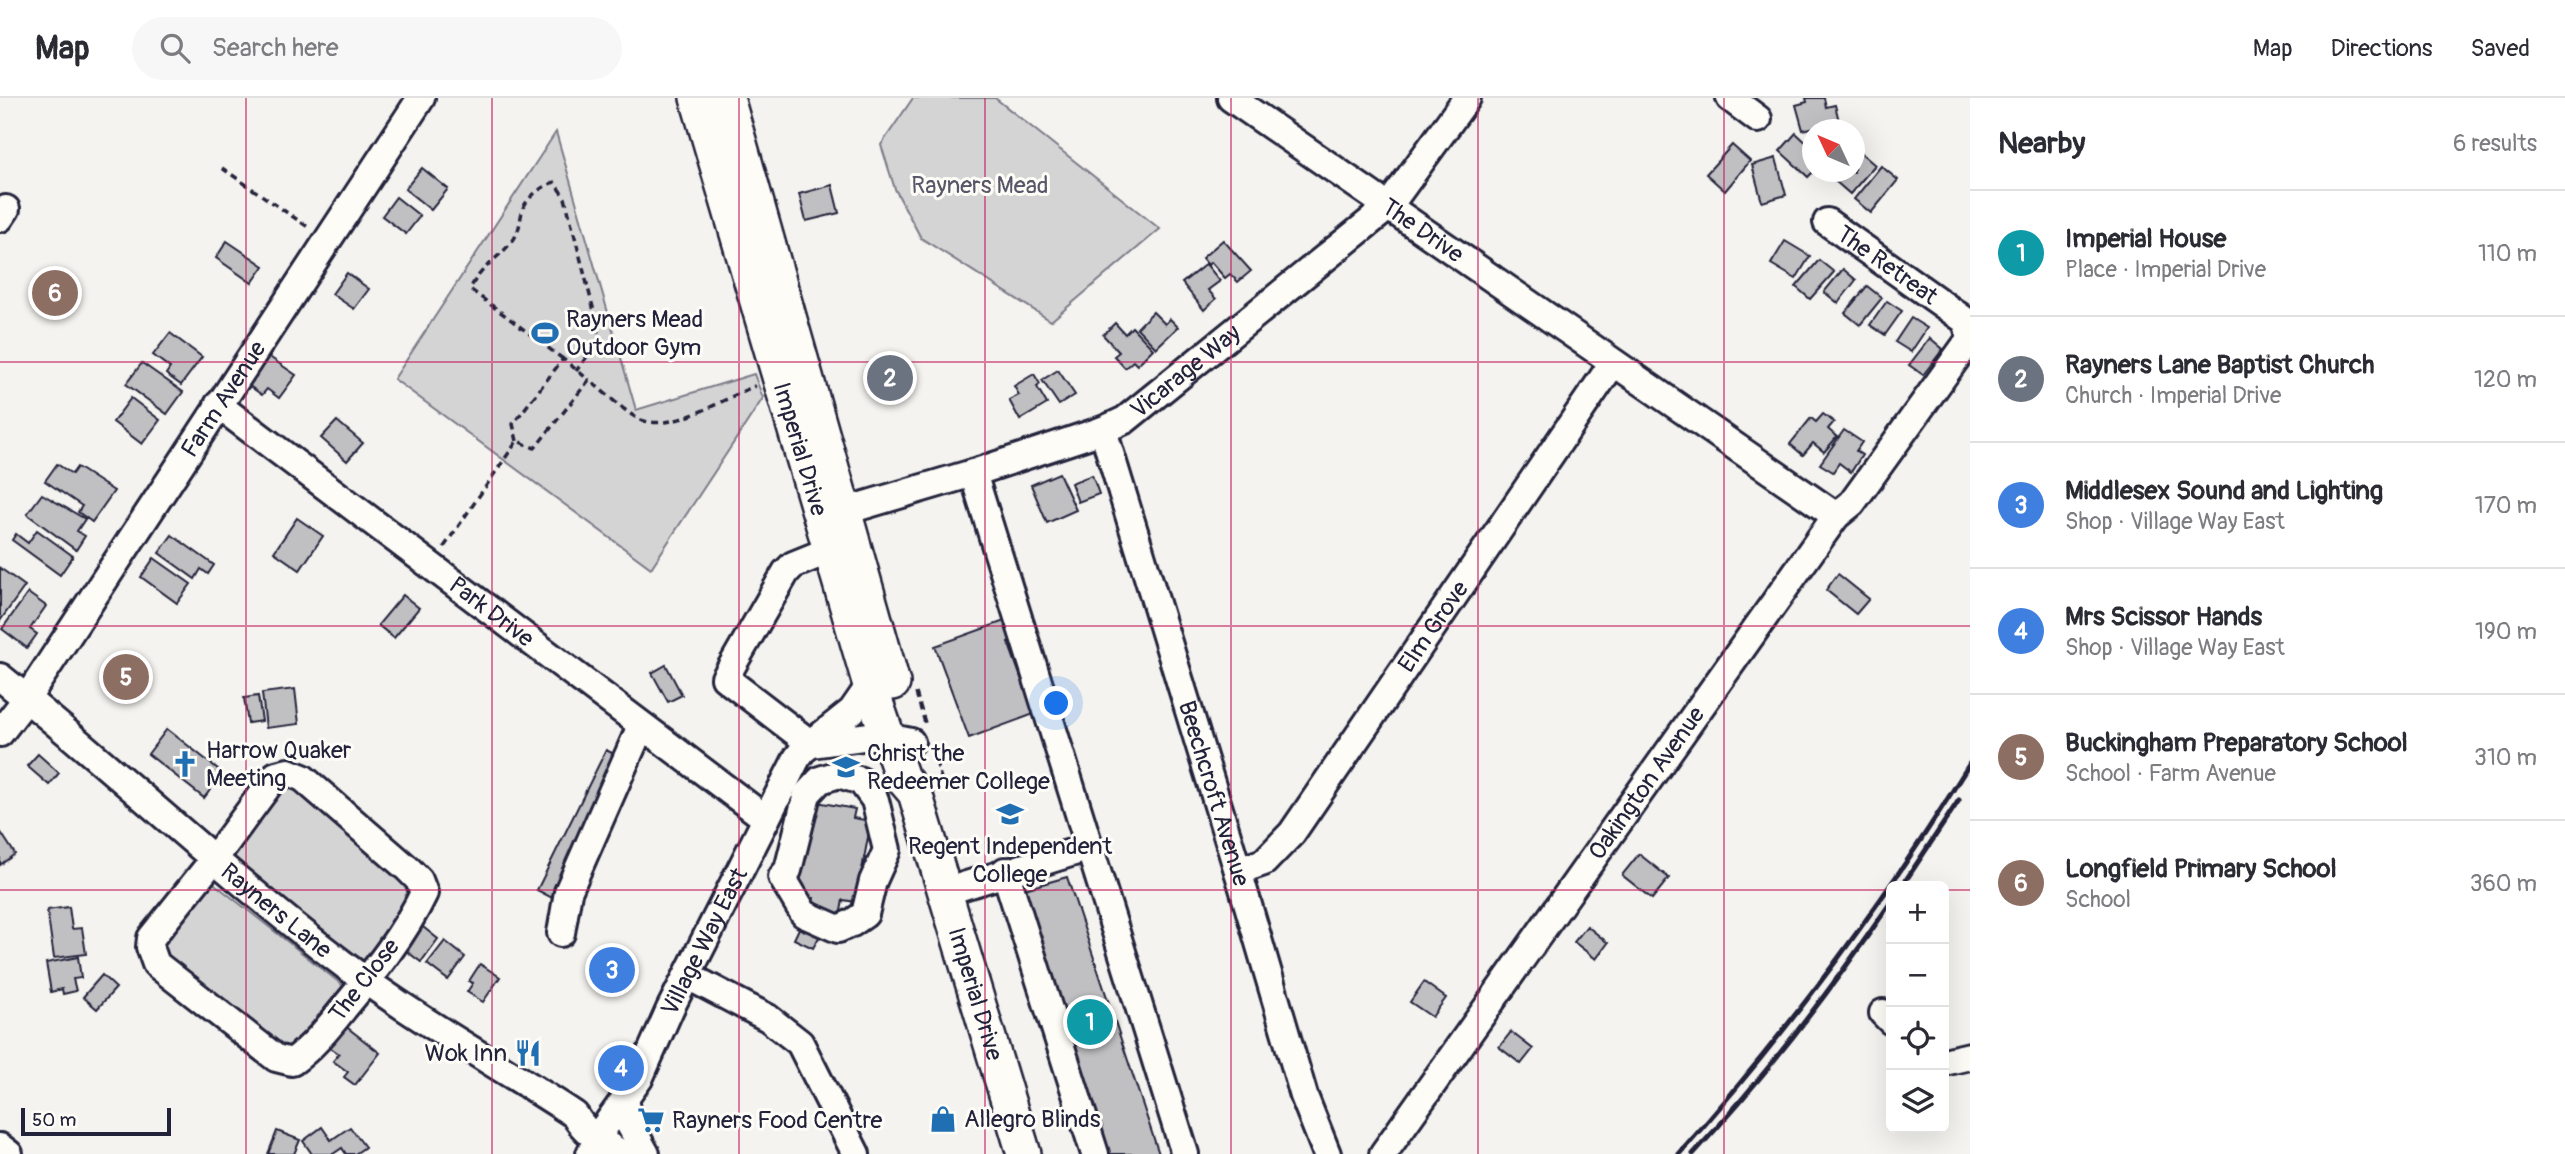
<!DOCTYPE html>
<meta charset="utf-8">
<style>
:root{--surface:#fff;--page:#f7f7f7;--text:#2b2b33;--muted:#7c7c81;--line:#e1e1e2;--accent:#1f6fb2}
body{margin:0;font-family:Pangolin,sans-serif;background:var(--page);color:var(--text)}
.controls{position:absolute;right:21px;bottom:21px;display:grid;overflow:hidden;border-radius:10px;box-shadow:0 7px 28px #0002}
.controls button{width:63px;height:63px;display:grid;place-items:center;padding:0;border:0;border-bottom:2px solid var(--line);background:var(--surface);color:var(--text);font:35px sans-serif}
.compass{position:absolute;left:1802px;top:21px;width:63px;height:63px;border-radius:50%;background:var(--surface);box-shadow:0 7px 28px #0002;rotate:314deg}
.scale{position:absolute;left:21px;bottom:18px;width:150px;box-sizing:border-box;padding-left:7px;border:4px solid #22223b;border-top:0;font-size:19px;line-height:24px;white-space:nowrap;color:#22223b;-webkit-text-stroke:5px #fdfcf7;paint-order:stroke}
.you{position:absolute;left:1057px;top:606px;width:24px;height:24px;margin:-18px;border:5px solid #fff;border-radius:50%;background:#1a73e8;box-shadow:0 0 0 10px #1a73e833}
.badge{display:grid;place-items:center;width:46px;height:46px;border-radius:50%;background:var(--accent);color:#fff;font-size:23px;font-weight:700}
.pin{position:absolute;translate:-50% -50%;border:4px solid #fff;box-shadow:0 2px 7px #0006}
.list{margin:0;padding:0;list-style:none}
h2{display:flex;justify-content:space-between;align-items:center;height:91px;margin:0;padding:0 28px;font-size:30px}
h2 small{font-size:23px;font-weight:400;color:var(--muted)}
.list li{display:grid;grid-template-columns:46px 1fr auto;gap:21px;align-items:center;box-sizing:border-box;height:126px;padding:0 28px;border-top:2px solid var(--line)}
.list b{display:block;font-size:26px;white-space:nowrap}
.list p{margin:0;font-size:23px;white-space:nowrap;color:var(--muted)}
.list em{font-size:23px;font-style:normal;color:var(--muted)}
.icon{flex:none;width:38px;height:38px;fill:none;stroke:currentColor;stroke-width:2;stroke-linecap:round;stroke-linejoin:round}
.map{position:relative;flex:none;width:1970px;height:1056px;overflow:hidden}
header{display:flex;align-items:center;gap:42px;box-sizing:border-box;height:98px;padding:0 35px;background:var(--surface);border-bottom:2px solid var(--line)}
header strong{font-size:33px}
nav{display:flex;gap:38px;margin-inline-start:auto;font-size:24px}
.search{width:490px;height:63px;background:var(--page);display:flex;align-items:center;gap:18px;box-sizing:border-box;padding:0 24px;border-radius:38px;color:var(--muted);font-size:26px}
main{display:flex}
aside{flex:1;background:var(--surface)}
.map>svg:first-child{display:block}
.green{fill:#d5d4d5;stroke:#7c7b88;stroke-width:2}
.building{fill:#c0bfc2;stroke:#22223b;stroke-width:2}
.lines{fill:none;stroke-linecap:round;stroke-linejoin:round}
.minor-casing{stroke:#22223b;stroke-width:32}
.major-casing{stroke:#22223b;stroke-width:38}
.path{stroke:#22223b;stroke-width:3.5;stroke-dasharray:7 5;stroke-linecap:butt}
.minor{stroke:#fdfcf7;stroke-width:26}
.major{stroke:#fdfcf7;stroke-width:33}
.rail{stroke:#22223b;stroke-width:5}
.grid{fill:none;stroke:#c2185b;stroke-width:2;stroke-opacity:0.55}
.labels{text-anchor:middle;stroke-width:6;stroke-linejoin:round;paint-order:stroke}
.park-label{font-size:24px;fill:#585769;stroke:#fdfcf7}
.street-label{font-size:24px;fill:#22223b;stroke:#fdfcf7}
.poi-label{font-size:24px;fill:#22223b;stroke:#fdfcf7;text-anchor:start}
</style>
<header>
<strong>Map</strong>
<div class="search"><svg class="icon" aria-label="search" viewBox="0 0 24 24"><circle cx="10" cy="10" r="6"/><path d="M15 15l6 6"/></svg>Search here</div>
<nav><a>Map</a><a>Directions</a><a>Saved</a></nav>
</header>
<main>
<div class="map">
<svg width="1970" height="1056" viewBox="0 0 1970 1056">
<rect width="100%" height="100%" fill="#f4f3ef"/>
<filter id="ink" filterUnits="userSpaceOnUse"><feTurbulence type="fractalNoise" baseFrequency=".0143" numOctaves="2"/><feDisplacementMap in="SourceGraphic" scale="14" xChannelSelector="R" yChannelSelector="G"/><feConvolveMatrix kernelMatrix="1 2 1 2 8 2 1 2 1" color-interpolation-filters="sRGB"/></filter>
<g filter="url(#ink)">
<g class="green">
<polygon points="913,0 995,0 1160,131 1051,223 921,140 895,91 881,47"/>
<polygon points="556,34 636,312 754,276 763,300 651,470 394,281"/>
<polygon points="288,674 419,782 372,876 219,754"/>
<polygon points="202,776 355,897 292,964 156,866 151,840"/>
</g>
<g class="building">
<polygon points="1806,0 1824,0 1826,9 1835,7 1839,23 1803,32 1796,7 1807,4"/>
<polygon points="1796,35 1812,50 1813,74 1808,79 1780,53"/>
<polygon points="1732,47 1750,63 1725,93 1706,76"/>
<polygon points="1854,49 1875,67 1850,96 1828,77 1831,74 1854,74"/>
<polygon points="1776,60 1786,97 1762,104 1752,67"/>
<polygon points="1881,68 1898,82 1871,115 1854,101"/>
<polygon points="422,70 448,91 431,112 405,91"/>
<polygon points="832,87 839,115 806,123 799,96"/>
<polygon points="396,99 420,118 406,136 382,118"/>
<polygon points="1223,142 1251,173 1238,184 1230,176 1225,180 1211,164 1208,167 1202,160"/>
<polygon points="227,143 264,168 252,185 216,160"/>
<polygon points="1785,143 1810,158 1796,181 1771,166"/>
<polygon points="1819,162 1834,174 1810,201 1796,189"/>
<polygon points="1206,166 1220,183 1208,192 1216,201 1204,212 1182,185"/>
<polygon points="1843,171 1856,182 1838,205 1824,194"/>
<polygon points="347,175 369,191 354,211 332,196"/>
<polygon points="1867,188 1882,200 1860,227 1845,215"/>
<polygon points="1887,203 1902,213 1885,237 1870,227"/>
<polygon points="1153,214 1165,226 1170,221 1178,229 1156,250 1137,230"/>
<polygon points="1911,220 1927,230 1911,254 1895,244"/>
<polygon points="1115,225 1125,236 1132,229 1153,251 1137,267 1133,263 1125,270 1114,258 1119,254 1103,237"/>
<polygon points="170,235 202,259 181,287 166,276 170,270 153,257"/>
<polygon points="1930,240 1943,251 1923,277 1909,267"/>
<polygon points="268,258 296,277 279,300 267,291 262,297 248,287"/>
<polygon points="142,265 183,294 167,316 126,286"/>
<polygon points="1058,272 1075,297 1059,307 1042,282"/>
<polygon points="1034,276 1040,286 1037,289 1047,306 1020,322 1009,302 1019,297 1014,288"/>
<polygon points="131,300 160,322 142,346 113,324"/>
<polygon points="1823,316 1834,324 1828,331 1837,339 1824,354 1813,345 1803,357 1790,346 1811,320 1816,324"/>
<polygon points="337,323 363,345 347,363 321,340"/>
<polygon points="1844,332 1862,344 1856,353 1862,357 1851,374 1839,365 1833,374 1820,366"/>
<polygon points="57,366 72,376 77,369 114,393 92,424 78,414 82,408 45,383"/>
<polygon points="1059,375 1076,412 1047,425 1031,387"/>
<polygon points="1092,377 1099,396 1078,404 1071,385"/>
<polygon points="42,396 85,421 77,433 85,438 76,452 27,416"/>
<polygon points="297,420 323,438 300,472 274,454"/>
<polygon points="37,432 73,458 60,477 12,442 16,436 28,445"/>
<polygon points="172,437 214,467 208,476 201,471 195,481 159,455"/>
<polygon points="154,460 191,486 177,505 141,479"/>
<polygon points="0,470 25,488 0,523"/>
<polygon points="1838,476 1869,501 1856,516 1826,492"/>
<polygon points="28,495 46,508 30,531 37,536 27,550 2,531"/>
<polygon points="403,497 419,510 394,540 378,527"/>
<polygon points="1010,521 1018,541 1008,544 1034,616 969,640 935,548"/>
<polygon points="666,567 682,597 668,604 652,575"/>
<polygon points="295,591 299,626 266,630 262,595"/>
<polygon points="258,598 262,623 248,625 244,600"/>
<polygon points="167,631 223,675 204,700 148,656"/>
<polygon points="606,652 622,660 554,801 537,792"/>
<polygon points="38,656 59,675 49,687 27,668"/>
<polygon points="817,704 855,711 853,720 871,723 856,804 843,802 840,819 811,814 814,800 797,797"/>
<polygon points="0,733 15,756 0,767"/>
<polygon points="1639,756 1669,780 1652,801 1622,777"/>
<polygon points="1067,779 1159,1056 1110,1056 1021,792"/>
<polygon points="69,809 72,831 82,830 86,856 54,860 47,812"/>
<polygon points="802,824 822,834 813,850 794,841"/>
<polygon points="1587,828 1608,845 1596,861 1574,844"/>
<polygon points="423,829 438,841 421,864 405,852"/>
<polygon points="445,843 465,859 448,882 427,866"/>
<polygon points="78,859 81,880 73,881 76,893 63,896 62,891 51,894 46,865"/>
<polygon points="480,866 500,879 483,904 467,894 473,885 469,883"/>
<polygon points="102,877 116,890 97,911 83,899"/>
<polygon points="1424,884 1446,900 1432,919 1410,904"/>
<polygon points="344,927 380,955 355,987 344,979 348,974 333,963 339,956 328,948"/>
<polygon points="1511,934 1533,951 1521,966 1499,949"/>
<polygon points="322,1029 331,1042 350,1029 365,1049 355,1056 346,1056 342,1050 333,1056 312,1056 303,1043"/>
<polygon points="277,1033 300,1042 294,1056 268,1056"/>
</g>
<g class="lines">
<defs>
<g id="minor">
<path id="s1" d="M 1231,0 L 1836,418"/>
<polyline points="1730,0 1758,21"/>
<polyline points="0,120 6,111"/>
<path id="s2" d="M 1827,124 L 1966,223 L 1970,238"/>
<path id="s3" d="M 218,307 L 757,714 L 767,719"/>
<path id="s4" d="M 1103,332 L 1238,773 L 1304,998 L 1327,1056"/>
<polyline points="973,375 1185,1056"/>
<path id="s5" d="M 828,418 L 973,375 L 1103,332 L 1125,322 L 1388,109 L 1467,0"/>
<path id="s6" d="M 0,579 C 117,673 227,778 347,869 C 419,923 499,967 575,1017 C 586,1037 603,1044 622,1056"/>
<path id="s7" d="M 0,635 L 27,600 L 421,0"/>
<polyline points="811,646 725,580 786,474 793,467 830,452"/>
<polyline points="811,646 877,637 911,644"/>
<path d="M 288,674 L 303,680 L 408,771 L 419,782 L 424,795 C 404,837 374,874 344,910 C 328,930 313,949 292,964 L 276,960 L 156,866 L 150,849 L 151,840 L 214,761 L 276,677 Z"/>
<polygon points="839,676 861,683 875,702 887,752 873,783 865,816 852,825 838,831 804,816 782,779 788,772 807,696 820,682"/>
<polyline points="1005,773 1095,1056"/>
<path id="s8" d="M 1238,773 L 1264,764 L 1292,735 L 1613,265"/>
<polyline points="944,794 1090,749"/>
<polyline points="561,835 568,794 641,628"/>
<polyline points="688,878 768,920 800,945 856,1056"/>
<polyline points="1883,915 1891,923"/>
<polyline points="1944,964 1970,958"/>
<polyline points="625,1001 630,1027 646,1056"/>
<polyline points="0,1049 9,1056"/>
<path id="s9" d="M 590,1056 L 603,1031 L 639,981 L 670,911 L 797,660 L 803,652 L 852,613 L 870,587"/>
<path id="s10" d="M 1383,1056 L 1836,418 L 1852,405 L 1970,241"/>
</g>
<g id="major">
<path id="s11" d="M 697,0 L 870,587 L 902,680 L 915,695 L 1024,1056"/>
<polyline points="727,0 893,585"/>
</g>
</defs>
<use href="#minor" class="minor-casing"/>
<use href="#major" class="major-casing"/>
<g class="path">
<polyline points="222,70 308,129"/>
<path d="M 563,261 L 470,191 C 481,169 496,162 511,145 C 522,132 519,119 524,108 C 531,96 542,89 554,84 L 565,100 L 596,221 L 599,243 L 576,273"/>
<polyline points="517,343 513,326 563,261 589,282"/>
<path d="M 444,449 L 517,343 L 535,350 L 589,282 C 601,291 628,317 641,322 C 675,334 724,300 755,288"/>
<polyline points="916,595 926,628"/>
<polyline points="933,652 943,688"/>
</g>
<use href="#minor" class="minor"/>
<use href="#major" class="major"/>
<g class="rail">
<polyline points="1902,788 1959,702"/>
<path d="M 1679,1056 C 1787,935 1885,803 1970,665"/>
<path d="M 1693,1056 C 1766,978 1831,892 1891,804"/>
</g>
</g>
</g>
<path class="grid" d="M 246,0 L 246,1056M 492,0 L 492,1056M 739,0 L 739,1056M 985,0 L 985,1056M 1231,0 L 1231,1056M 1478,0 L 1478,1056M 1724,0 L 1724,1056M 0,264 L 1970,264M 0,528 L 1970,528M 0,792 L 1891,792M 1944,792 L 1970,792"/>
<defs>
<symbol id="stadium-bare" viewBox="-9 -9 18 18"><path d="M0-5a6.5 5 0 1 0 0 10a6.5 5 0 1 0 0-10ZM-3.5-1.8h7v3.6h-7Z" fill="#1f6fb2" stroke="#fdfcf7" stroke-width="2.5" paint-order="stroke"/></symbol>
<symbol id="church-bare" viewBox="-9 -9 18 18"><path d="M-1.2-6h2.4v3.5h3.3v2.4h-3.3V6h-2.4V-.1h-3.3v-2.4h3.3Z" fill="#1f6fb2" stroke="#fdfcf7" stroke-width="2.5" paint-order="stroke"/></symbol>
<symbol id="university-bare" viewBox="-9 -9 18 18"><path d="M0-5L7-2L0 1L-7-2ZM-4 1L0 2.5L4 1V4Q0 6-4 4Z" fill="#1f6fb2" stroke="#fdfcf7" stroke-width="2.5" paint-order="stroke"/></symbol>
<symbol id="school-bare" viewBox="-9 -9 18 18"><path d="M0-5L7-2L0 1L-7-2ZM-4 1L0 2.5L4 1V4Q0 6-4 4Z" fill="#1f6fb2" stroke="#fdfcf7" stroke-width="2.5" paint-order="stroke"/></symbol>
<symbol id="restaurant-bare" viewBox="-9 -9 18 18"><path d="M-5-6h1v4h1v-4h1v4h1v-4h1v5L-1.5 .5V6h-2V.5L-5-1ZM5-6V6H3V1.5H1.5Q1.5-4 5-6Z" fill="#1f6fb2" stroke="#fdfcf7" stroke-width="2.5" paint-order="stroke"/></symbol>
<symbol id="shop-bare" viewBox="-9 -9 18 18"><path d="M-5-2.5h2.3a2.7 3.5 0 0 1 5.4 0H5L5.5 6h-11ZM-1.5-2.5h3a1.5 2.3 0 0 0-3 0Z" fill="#1f6fb2" stroke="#fdfcf7" stroke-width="2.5" paint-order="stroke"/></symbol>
<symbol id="supermarket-bare" viewBox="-9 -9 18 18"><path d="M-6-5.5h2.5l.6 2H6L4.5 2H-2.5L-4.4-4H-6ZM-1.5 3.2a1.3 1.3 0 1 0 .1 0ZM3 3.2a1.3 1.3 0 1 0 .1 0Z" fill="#1f6fb2" stroke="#fdfcf7" stroke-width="2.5" paint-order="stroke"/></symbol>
</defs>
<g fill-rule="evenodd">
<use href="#stadium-bare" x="526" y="216" width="38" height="38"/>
<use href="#church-bare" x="166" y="647" width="38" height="38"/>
<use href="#university-bare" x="827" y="650" width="38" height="38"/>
<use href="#school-bare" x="991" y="697" width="38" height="38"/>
<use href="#restaurant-bare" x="509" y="936" width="38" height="38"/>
<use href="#shop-bare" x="924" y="1002" width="38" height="38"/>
<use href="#supermarket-bare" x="632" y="1003" width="38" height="38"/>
</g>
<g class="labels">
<g class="park-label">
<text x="980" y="95">Rayners Mead</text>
</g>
<g class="street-label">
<text dy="8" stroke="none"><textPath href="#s1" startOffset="233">The Drive</textPath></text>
<text dy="8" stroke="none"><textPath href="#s2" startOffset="74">The Retreat</textPath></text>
<text dy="8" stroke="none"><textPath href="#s5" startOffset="390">Vicarage Way</textPath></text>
<text dy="8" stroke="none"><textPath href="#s7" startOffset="402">Farm Avenue</textPath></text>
<text dy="8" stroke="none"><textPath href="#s11" startOffset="366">Imperial Drive</textPath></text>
<text dy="8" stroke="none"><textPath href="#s3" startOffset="343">Park Drive</textPath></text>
<text dy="8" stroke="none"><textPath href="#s8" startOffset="318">Elm Grove</textPath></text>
<text dy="8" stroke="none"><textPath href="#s10" startOffset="455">Oakington Avenue</textPath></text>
<text dy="8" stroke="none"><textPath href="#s4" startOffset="380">Beechcroft Avenue</textPath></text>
<text dy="8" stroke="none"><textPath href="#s6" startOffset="362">Rayners Lane</textPath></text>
<text dy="8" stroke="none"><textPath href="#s9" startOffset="242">Village Way East</textPath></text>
<text transform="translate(364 882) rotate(-52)" y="8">The Close</text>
<text dy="8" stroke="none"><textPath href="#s11" startOffset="940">Imperial Drive</textPath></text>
</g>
<g class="poi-label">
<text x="566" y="229">Rayners Mead<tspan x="566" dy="28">Outdoor Gym</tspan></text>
<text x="206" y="660">Harrow Quaker<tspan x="206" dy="28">Meeting</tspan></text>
<text x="867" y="663">Christ the<tspan x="867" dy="28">Redeemer College</tspan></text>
<text x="1010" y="756" text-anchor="middle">Regent Independent<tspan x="1010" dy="28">College</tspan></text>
<text x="507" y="963" text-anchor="end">Wok Inn</text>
<text x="964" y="1029">Allegro Blinds</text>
<text x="672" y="1030">Rayners Food Centre</text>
</g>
</g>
</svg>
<div class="controls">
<button>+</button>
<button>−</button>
<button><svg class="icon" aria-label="locate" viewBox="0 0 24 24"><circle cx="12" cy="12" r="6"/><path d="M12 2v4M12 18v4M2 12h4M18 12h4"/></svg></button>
<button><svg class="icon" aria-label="layers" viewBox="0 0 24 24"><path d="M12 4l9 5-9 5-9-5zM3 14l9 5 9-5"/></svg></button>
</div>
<svg class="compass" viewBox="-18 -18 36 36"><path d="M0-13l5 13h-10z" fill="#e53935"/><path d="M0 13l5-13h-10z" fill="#7c7c81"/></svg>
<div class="scale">50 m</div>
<div class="you"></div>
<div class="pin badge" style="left:1090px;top:924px;background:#0f9aa8">1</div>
<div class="pin badge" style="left:890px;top:280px;background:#6b7280">2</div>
<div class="pin badge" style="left:612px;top:872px;background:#3f7fe0">3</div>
<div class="pin badge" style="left:621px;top:970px;background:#3f7fe0">4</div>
<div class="pin badge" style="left:126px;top:579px;background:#8d6e63">5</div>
<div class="pin badge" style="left:55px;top:195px;background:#8d6e63">6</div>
</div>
<aside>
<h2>Nearby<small>6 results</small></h2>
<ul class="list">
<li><span class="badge" style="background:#0f9aa8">1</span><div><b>Imperial House</b><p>Place · Imperial Drive</p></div><em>110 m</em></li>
<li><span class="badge" style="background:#6b7280">2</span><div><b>Rayners Lane Baptist Church</b><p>Church · Imperial Drive</p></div><em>120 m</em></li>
<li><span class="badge" style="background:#3f7fe0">3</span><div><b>Middlesex Sound and Lighting</b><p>Shop · Village Way East</p></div><em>170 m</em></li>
<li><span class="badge" style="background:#3f7fe0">4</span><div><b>Mrs Scissor Hands</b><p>Shop · Village Way East</p></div><em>190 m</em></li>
<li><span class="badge" style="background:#8d6e63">5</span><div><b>Buckingham Preparatory School</b><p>School · Farm Avenue</p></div><em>310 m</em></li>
<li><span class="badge" style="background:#8d6e63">6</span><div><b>Longfield Primary School</b><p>School</p></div><em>360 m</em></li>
</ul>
</aside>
</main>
